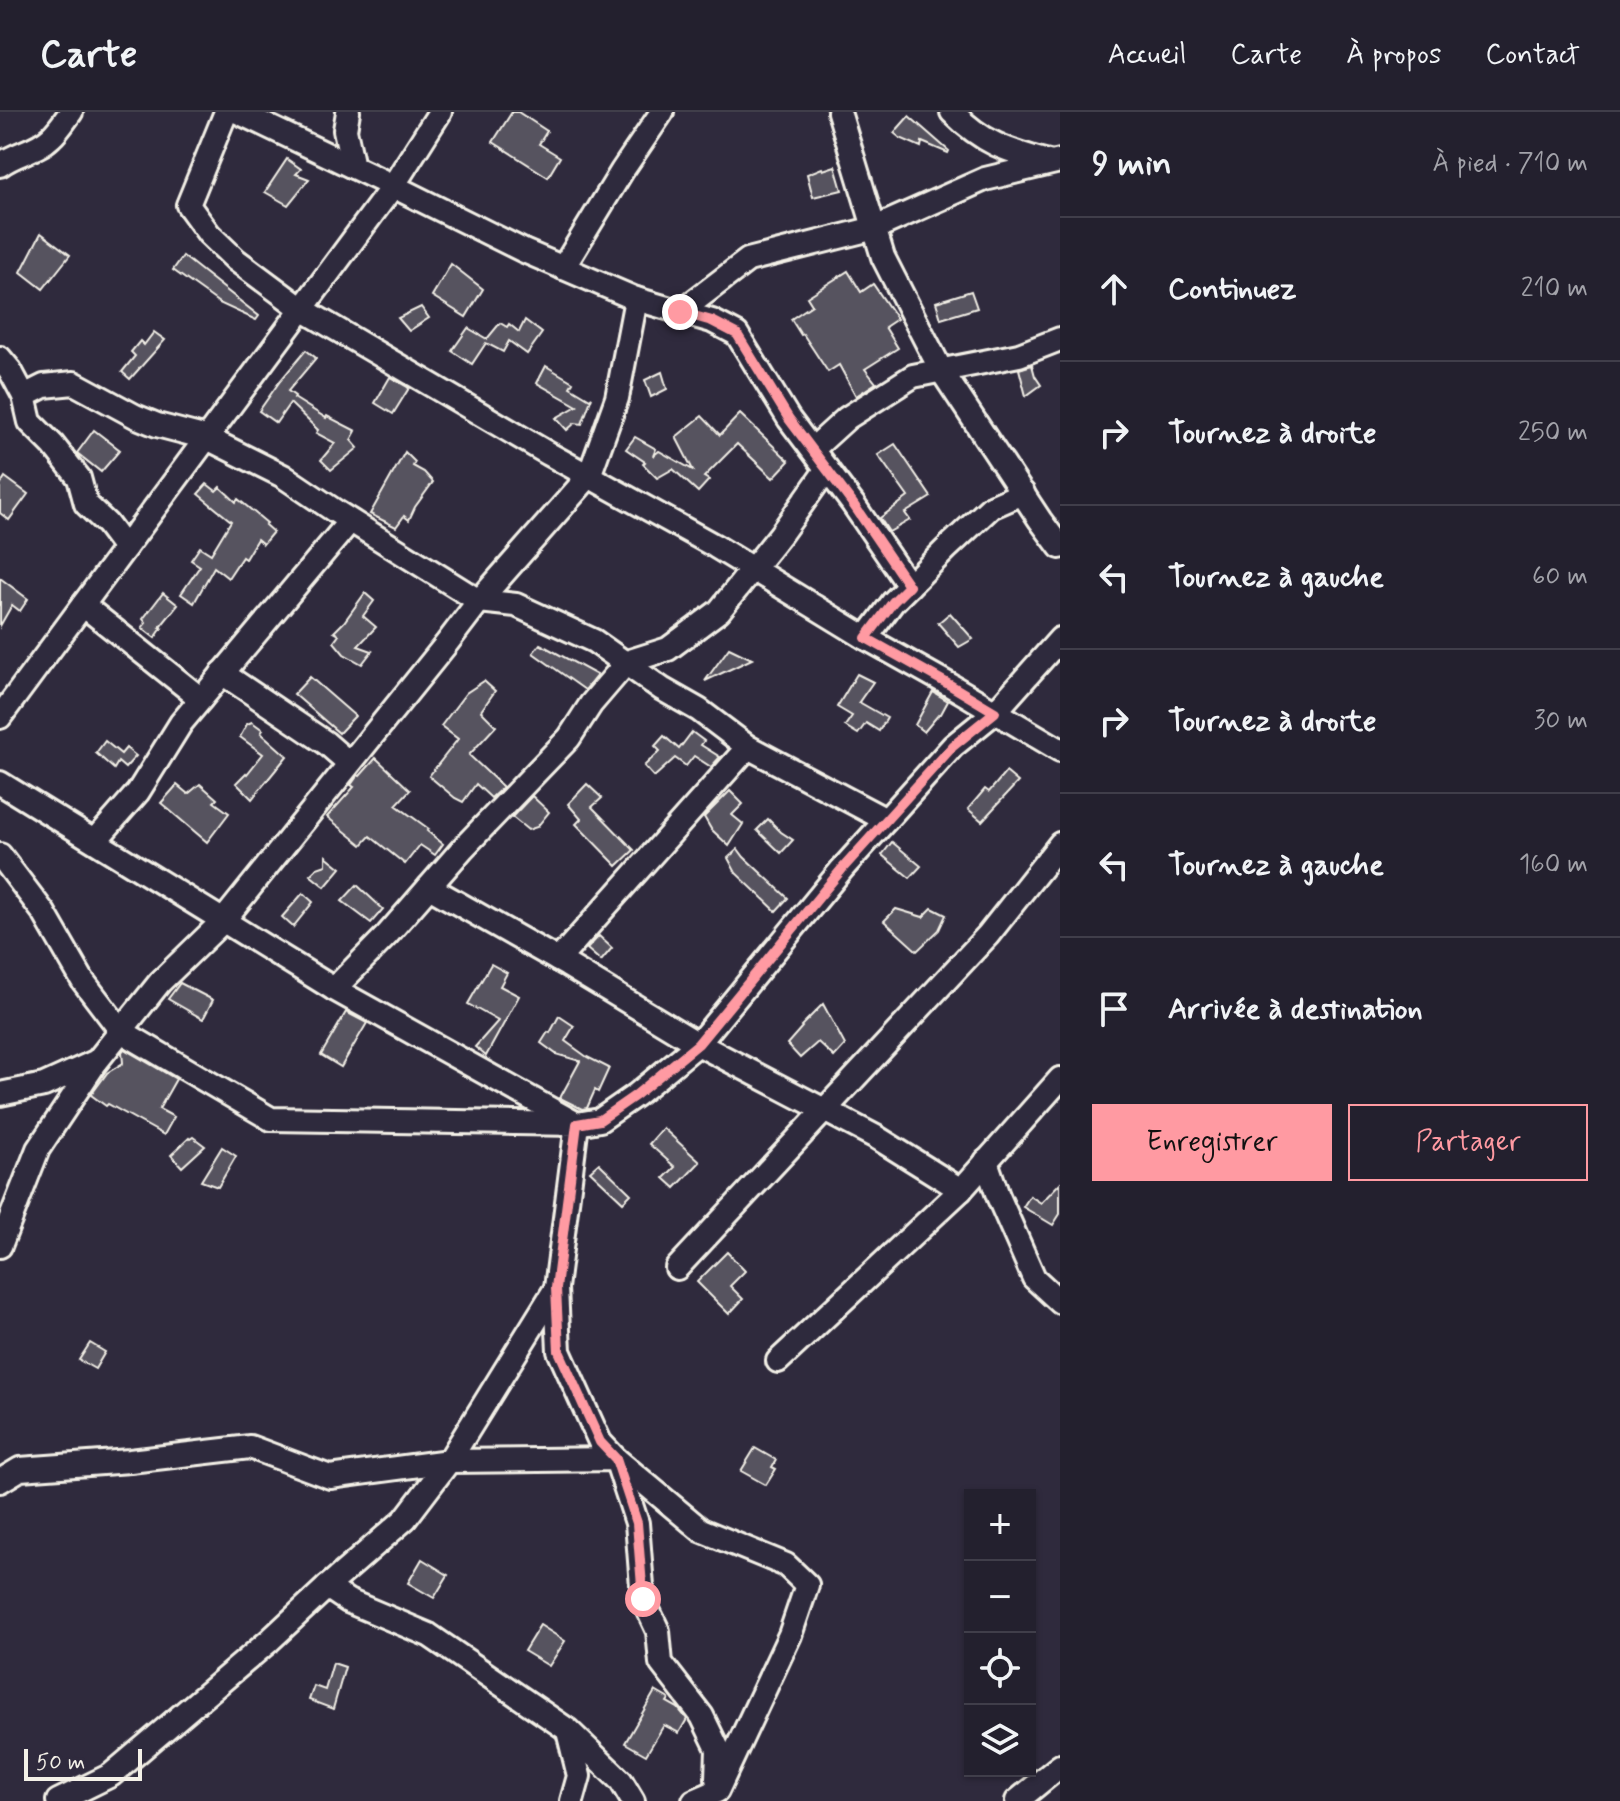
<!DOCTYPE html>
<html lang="fr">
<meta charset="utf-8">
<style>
:root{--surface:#23202e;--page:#2b2836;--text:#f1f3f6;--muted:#a3a3aa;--line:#403e4a;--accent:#ff9aa2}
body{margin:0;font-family:Mynerve,sans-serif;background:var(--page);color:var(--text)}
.controls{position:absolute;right:24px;bottom:24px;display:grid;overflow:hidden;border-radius:0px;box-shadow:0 2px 6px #0004}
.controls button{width:72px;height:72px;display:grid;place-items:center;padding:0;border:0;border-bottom:2px solid var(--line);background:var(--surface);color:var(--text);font:40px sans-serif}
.scale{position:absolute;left:24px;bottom:20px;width:118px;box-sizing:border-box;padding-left:8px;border:4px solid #f4f1e8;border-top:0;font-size:22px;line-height:28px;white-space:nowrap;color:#f4f1e8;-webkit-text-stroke:6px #2f2a3d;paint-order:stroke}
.stop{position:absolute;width:24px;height:24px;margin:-18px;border:6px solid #ff9aa2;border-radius:50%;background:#fff}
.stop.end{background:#ff9aa2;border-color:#fff;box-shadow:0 2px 8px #0008}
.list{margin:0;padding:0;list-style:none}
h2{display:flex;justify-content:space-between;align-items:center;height:104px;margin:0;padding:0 32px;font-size:34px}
h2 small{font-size:26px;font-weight:400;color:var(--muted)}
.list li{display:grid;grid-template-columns:52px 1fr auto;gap:24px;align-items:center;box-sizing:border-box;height:144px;padding:0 32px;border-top:2px solid var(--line)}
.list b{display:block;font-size:30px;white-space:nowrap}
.list em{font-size:26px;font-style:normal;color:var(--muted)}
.actions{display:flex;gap:16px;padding:24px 32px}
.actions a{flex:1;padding:18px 0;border:2px solid var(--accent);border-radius:0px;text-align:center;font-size:28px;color:var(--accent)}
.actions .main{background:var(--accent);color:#111}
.icon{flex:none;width:44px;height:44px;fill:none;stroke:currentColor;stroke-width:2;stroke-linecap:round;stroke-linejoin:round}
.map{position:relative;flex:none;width:1060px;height:1689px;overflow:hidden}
header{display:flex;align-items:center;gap:48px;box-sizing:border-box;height:112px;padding:0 40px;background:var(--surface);border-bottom:2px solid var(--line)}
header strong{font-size:38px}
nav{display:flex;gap:44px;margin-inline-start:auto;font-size:28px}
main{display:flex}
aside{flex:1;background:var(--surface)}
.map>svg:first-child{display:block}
.building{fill:#56525f;stroke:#f4f1e8;stroke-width:2}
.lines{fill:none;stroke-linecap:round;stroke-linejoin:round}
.minor-casing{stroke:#f4f1e8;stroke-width:28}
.minor{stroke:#2f2a3d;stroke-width:22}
.route{stroke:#ff9aa2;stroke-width:10}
</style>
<header>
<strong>Carte</strong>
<nav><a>Accueil</a><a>Carte</a><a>À propos</a><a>Contact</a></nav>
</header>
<main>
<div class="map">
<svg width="1060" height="1689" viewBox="0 0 1060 1689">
<rect width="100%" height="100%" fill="#2f2a3d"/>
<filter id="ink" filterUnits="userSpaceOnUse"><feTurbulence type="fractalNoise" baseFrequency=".0125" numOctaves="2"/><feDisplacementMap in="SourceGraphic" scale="16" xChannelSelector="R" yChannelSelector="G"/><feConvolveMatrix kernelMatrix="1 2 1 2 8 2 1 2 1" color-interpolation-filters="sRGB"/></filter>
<g filter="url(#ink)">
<g class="building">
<polygon points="512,0 518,0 547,19 539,32 560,45 548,65 493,30"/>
<polygon points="909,4 949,39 948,41 922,30 921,35 900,26 894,21"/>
<polygon points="287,47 301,57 296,62 309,67 288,93 265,80"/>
<polygon points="835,54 842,78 813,85 807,62 822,56 823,58"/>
<polygon points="41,121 70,143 43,177 21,160"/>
<polygon points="183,144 259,204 256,208 219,191 173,158"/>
<polygon points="451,152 483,177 466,205 432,184"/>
<polygon points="848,159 861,180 873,172 897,207 885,215 898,236 865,257 876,271 856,284 839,253 828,260 803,222 801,223 791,207 812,193 807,185"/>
<polygon points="971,179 977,196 941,207 936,190"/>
<polygon points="421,195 429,206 409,219 398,206"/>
<polygon points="525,208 542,221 527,242 509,229 503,240 486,231 472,252 452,239 468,216 487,227 500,211 507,215 509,212 519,220"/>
<polygon points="154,220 165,228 130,267 122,260 135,244 131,240 140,229 144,233"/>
<polygon points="306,238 316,246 288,279 295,284 294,286 326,306 327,304 356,319 351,328 358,336 331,358 321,348 335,331 316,321 318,318 290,291 276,311 259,299 280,269"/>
<polygon points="1032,253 1035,264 1041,273 1026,284 1019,257"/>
<polygon points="546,254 573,270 570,275 590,287 592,285 582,312 575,311 567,318 556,306 577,294 537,271"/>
<polygon points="662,260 667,277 651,285 645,268"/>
<polygon points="390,265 409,276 393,302 375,291"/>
<polygon points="740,302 789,349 773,366 737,332 704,365 709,368 698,380 673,357 657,366 643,352 645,350 626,337 635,325 656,337 653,344 659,339 693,358 676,325 702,304 720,323"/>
<polygon points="94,318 120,338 101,360 77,341"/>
<polygon points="895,332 931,385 905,401 910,408 889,420 880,406 908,385 878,343"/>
<polygon points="405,340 415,350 413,354 424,360 433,370 415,395 409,408 404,404 396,415 370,402"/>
<polygon points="5,365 28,382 9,408 0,401 0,373"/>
<polygon points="207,372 216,379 220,375 236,390 238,387 267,411 265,413 273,420 263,432 257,427 245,447 242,445 228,466 214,455 194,491 181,482 200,454 191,448 200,435 211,442 231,409 198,382"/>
<polygon points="0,466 28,487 20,499 12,493 0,514"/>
<polygon points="163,481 178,493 160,515 162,516 155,526 142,516 146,511 143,507"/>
<polygon points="365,481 374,489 363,504 376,515 358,534 372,539 362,552 344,542 334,530 339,523 334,520 344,510"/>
<polygon points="950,501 973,527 959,535 938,511"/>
<polygon points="540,532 597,563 585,578 533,541"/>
<polygon points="729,536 752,547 705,569"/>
<polygon points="857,562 873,570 859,590 887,606 879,619 866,611 858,622 845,614 852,604 837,595"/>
<polygon points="310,565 355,604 339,621 294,582"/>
<polygon points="484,569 495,579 481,599 496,614 469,643 503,675 491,686 476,672 463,690 455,686 429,664 458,627 441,614 466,581"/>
<polygon points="933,580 948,589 941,602 939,602 924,620 915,613"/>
<polygon points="252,610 263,618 261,621 287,644 252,687 236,671 246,661 247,662 263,642 240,625 247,612"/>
<polygon points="692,620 704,629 701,633 720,645 711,655 694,644 686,654 675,646 654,665 644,654 660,639 655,634 664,624 679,637"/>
<polygon points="105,629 121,642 126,636 136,644 125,656 118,650 114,657 96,641"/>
<polygon points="376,646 410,678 396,693 429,717 427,719 443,732 435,743 420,733 405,752 370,724 362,733 327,705 354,675 351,673 358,663 360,664"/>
<polygon points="1006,660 1018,670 982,709 968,697 985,677 989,680"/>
<polygon points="200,672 217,687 214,690 229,701 207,730 161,691 177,673 188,682"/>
<polygon points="587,672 602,686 592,695 634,738 617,754 576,712 581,707 568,692"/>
<polygon points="730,679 743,692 732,703 743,712 729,734 711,717 704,705"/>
<polygon points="532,684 549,700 537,715 528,718 512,705"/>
<polygon points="768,707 781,720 793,728 781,741 757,718"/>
<polygon points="892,730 921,754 910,766 882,743"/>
<polygon points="738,737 744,745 788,786 776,799 736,761 728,746"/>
<polygon points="326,744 341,756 325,775 310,763 317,756 326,753"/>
<polygon points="357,773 383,797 371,811 342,789"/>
<polygon points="303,781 313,790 293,815 282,805"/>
<polygon points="932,796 946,803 939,818 917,839 884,809 896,797 923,805"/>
<polygon points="599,824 612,836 601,849 587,837"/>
<polygon points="491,852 507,861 500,874 519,884 486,944 475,935 498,909 468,892"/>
<polygon points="180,871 213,888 203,907 168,887"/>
<polygon points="823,892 845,933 834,945 818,930 800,946 787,932 802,915 801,914"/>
<polygon points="346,900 367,911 341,955 321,943"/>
<polygon points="559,904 574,914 565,929 587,945 609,956 598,980 595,978 587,996 582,997 560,986 580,949 556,942 541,931 548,920 550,921"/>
<polygon points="124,937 176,967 159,997 174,1005 164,1023 108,992 106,994 91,983 107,961 123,951 122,940"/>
<polygon points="663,1016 700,1050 675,1076 664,1066 675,1055 649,1032"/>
<polygon points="193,1025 205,1034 182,1055 171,1043 189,1026 190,1027"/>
<polygon points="222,1035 236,1044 218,1075 201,1069"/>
<polygon points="599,1051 631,1082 623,1090 590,1059"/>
<polygon points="1060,1071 1060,1102 1053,1113 1023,1095 1030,1084 1041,1091"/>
<polygon points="727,1140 745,1159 730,1174 743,1187 729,1202 697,1170"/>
<polygon points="90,1231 105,1240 95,1257 79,1248"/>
<polygon points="755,1336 776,1348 772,1355 776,1357 766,1373 741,1359"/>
<polygon points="422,1447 448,1463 434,1486 408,1471"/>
<polygon points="540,1513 565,1529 549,1554 524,1539"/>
<polygon points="333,1551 345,1555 333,1597 309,1588 314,1574 325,1578"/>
<polygon points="655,1579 669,1587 667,1590 678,1596 687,1607 679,1621 664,1613 646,1643 625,1631"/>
</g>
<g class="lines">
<defs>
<g id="minor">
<polyline points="226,0 188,93 209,122 236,148 302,197 549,342 715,434 866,526 950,573 1060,638"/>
<polyline points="238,0 393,74 524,139 636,187 712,209 737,222 789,307 853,392 909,474"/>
<polyline points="348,0 345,18 353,55"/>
<polyline points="839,0 883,145 910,198 941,258 1040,408 1060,435"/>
<path d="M 952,0 C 984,32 1006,38 1048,50"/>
<path d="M 0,53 C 15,41 37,39 51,25 C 59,18 65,8 71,0"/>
<polyline points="563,156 622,59 662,0"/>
<polyline points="680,200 748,148 875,116 985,67 1060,49"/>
<polyline points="0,246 10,258 24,284 30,310 53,333 79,366 86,392 107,412 125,436"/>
<polyline points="24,284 44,274 74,271 135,304 157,313 207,326 283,364 335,399 479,489 516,493 594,529 662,577 699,598 748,635 886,708"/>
<polyline points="813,337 847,306 913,264 1019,243 1060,227"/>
<polyline points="83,493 201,587"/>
<polyline points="866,526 893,490 946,437 991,395 1023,381"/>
<polyline points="222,561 326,631 349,651"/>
<polyline points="0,605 393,74 440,0"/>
<polyline points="0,671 334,877 577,1012 600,1008 636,983 698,932 842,757 953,634 995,600 1060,527"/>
<polyline points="95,729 138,680 181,611 350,409"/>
<polyline points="0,743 44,801 83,869 121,919 271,1007 577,1012 556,1176 449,1349 405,1407 327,1475 269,1529 111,1663 58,1689"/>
<polyline points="429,775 567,853 698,932 876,1025 961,1078"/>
<polyline points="558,848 748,635"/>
<polyline points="334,877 387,823 463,736 569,626 591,592 627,550 668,537 719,499 780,423 827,357"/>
<polyline points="0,982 44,973 97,949 160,870 223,809 447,531 479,489 589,364 617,286 636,187"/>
<polyline points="986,1049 998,1084 1034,1166 1060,1190"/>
<polyline points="0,1134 38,1037 96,950"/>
<polyline points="677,1156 988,823 1060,732"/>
<polyline points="556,1176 559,1239 600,1330 616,1347 637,1411 643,1487 658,1519 661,1551 702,1604 718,1637 717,1667"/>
<polyline points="778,1249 961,1078 1060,967"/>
<polyline points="0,1369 20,1357 130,1349 250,1335 330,1365 449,1349 616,1347 701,1418 786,1453 807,1473 790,1523 717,1679 694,1689"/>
<polyline points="327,1475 348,1489 429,1523 568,1618 621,1669 633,1689"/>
<polyline points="568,1619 579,1664 572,1689"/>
<polyline points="1017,1689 1060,1654"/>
</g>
</defs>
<use href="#minor" class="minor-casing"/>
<use href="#minor" class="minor"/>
</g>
</g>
<g class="lines" filter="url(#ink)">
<polyline class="route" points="643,1487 637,1411 616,1347 600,1330 559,1239 556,1176 577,1012 600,1008 636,983 698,932 842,757 953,634 995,600 950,573 866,526 893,490 909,474 853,392 789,307 737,222 712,209 680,200"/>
</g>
</svg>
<div class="controls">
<button>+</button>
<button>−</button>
<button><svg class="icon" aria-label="locate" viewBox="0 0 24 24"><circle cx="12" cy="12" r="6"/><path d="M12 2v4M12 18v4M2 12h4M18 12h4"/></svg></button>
<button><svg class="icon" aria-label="layers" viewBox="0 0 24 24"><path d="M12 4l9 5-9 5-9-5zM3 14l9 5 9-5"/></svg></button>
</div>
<div class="scale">50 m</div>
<div class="stop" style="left:643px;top:1487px"></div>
<div class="stop end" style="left:680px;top:200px"></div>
</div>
<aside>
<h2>9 min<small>À pied · 710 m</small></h2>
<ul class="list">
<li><svg class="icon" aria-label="ahead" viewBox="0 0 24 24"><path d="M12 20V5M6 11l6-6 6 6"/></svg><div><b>Continuez</b></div><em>210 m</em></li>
<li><svg class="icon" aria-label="right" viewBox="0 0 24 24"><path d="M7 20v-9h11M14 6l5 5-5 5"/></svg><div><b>Tournez à droite</b></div><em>250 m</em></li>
<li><svg class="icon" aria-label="left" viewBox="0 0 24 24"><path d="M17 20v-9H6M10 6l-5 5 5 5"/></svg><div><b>Tournez à gauche</b></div><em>60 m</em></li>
<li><svg class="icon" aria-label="right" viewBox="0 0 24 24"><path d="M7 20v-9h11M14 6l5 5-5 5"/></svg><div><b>Tournez à droite</b></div><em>30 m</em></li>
<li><svg class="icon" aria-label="left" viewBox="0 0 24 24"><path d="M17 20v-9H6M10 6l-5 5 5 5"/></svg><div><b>Tournez à gauche</b></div><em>160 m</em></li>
<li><svg class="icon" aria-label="arrive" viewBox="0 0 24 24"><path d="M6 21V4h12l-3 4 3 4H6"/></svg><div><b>Arrivée à destination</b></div></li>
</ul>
<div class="actions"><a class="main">Enregistrer</a><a>Partager</a></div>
</aside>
</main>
